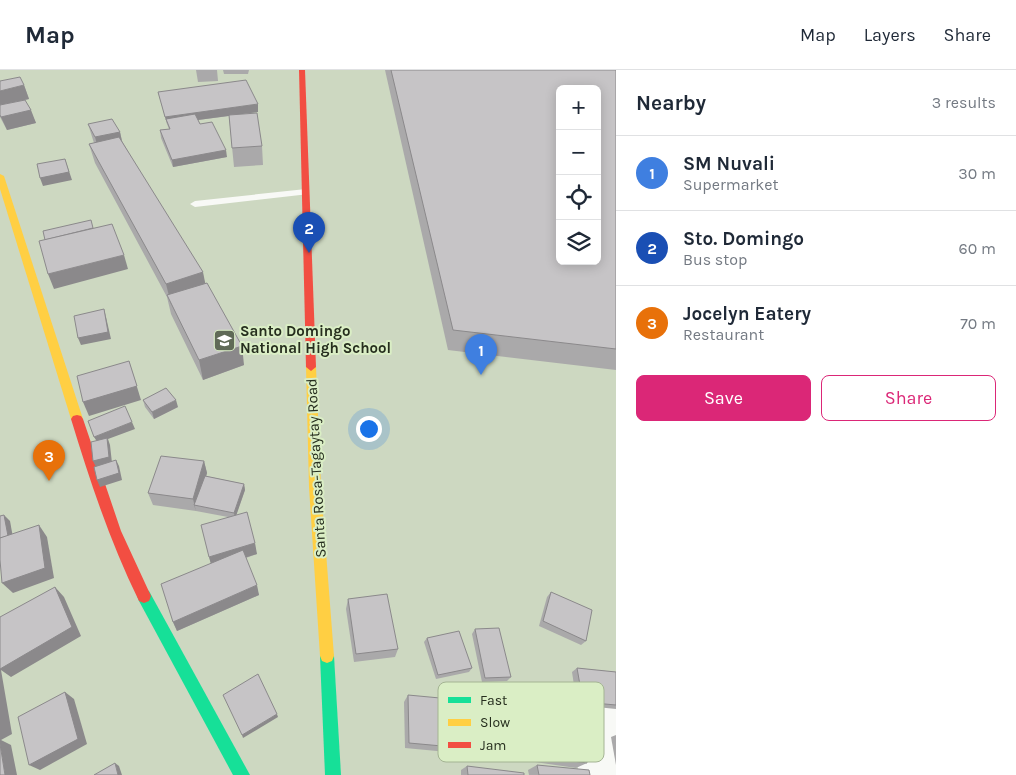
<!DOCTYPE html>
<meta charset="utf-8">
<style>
:root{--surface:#fff;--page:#f2f2f3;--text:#1f2937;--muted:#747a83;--line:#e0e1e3;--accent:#db2777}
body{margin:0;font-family:Karla,sans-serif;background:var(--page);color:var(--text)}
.controls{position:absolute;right:15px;top:15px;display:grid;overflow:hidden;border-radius:8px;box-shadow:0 2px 12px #0003}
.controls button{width:45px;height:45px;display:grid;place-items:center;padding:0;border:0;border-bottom:1px solid var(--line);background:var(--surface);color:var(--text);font:25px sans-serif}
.you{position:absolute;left:368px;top:358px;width:18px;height:18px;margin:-12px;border:4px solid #fff;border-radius:50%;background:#1a73e8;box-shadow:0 0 0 8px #1a73e833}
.badge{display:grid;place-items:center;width:32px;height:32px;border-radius:50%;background:var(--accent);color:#fff;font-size:16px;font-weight:700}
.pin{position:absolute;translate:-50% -41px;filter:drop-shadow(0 1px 2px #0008)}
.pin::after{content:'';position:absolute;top:26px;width:18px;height:15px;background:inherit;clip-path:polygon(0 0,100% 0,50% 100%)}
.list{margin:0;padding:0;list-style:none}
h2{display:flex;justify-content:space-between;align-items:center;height:65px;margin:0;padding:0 20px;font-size:21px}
h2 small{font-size:16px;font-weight:400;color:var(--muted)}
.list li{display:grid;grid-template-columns:32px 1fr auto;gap:15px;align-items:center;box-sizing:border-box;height:75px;padding:0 20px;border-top:1px solid var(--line)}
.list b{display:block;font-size:19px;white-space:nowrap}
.list p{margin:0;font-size:16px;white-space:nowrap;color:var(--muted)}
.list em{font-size:16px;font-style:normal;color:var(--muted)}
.actions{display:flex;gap:10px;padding:15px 20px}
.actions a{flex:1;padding:11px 0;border:1px solid var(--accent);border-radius:8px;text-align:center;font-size:18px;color:var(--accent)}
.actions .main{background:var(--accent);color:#fff}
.icon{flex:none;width:28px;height:28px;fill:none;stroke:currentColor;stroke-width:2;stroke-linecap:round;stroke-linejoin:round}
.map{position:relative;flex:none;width:616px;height:705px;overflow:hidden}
header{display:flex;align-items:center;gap:30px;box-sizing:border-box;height:70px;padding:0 25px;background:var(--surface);border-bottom:1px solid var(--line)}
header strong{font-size:24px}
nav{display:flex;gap:28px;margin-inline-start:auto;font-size:18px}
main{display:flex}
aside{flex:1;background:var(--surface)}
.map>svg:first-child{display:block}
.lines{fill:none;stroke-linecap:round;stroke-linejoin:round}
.lane{fill:#f8f9f6;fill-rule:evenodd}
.street{fill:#f8f9f6;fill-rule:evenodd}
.fast{fill:#16e098;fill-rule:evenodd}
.slow{fill:#ffcf43;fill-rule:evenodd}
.jam{fill:#f24e42;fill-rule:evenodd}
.wall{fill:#aaa9aa}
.shaded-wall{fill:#8b898b}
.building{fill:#c6c4c6;stroke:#8b898b;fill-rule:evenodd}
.labels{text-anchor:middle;stroke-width:4;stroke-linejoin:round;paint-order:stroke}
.poi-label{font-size:15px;font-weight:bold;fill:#262e1e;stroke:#daeec5;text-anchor:start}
.street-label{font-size:15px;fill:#262e1e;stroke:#daeec5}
.key{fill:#daeec5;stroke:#a4b493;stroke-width:1}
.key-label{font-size:14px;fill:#262e1e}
</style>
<header>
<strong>Map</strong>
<nav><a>Map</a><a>Layers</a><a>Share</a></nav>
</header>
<main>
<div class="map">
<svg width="616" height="705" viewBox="0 0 616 705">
<rect width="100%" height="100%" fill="#cdd8c1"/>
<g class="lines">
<polygon class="lane" points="306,119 309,120 309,124 195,137 190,134 195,131"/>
<path class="street" d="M 606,629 L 616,631 L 616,669 L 612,669 L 616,690 L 616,705 L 579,705 C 574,669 565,646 606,629 Z"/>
<g class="fast">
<polygon points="144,519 149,521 250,705 233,705 139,531 137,526 139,521"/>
<polygon points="327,579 332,581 334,586 341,705 325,705 320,586 322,581"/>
</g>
<g class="slow">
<polygon points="0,104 4,106 83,349 81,352 73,352 71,349 0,119"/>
<polygon points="311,293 316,297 321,417 334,586 332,591 327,593 322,591 320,586 309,417 306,297"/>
</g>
<g class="jam">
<polygon points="299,0 305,0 316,297 311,301 306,297"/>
<path d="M 77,345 L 81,346 L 83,349 L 121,461 L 151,526 L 149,531 L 144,533 L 139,531 C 110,472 90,411 71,349 L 73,346 Z"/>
</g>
</g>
<g class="wall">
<polygon points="196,0 217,0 218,11 198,12"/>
<polygon points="223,0 249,0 248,4 224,4"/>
<polygon points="385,0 616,0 616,300 448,280"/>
<polygon points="24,15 29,29 25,30 36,53 7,60 0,47 0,35"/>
<polygon points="158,22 258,42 236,45 262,76 263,95 234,97 229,46 198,50 200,54 227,87 173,97 161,68 160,60 169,59 167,54"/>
<polygon points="88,54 120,62 122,71 205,213 244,295 203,310 171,244 167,227 95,93 89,74 94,73"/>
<polygon points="143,330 178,337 154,349 145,337"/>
<polygon points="204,391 207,403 206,406 244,414 245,420 236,445 257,484 246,488 259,525 177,561 173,552 211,493 209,487 228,447 196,441 153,435 148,423"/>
<polygon points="551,522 586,571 581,575 539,556 547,527"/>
<polygon points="348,529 398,579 395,587 354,592 346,539"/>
<polygon points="475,559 511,607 507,611 482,612 472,564"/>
<polygon points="427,568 472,598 469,602 436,609 424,572"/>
<polygon points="577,598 616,602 616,639 577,635 572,602"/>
<polygon points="408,625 475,679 469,684 405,678 404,632"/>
<polygon points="487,634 534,685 525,690 482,684 480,641"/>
<polygon points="540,640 587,693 576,698 535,692 531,647"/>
<polygon points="616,665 616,695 611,667"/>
<polygon points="537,695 590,705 529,705 528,700"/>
<polygon points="467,696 524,705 461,705 461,700"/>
</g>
<g class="shaded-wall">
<polygon points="24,15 29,29 0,35 0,21"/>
<polygon points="258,34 258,42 168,54 166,49 167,54 165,47"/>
<polygon points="31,40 36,53 7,60 1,47"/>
<polygon points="120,62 124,81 100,86 95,67"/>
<polygon points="226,80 227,87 173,97 172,90"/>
<polygon points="65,89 72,110 43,116 40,108"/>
<polygon points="124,185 128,199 54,219 48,204"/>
<polygon points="203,202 207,222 171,234 166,214"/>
<polygon points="104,239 106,247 111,269 81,275 78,268"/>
<polygon points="242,276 244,295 203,310 199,290"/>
<polygon points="129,291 141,330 89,346 83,332"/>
<polygon points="176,330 178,337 154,349 152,342"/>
<polygon points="132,352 135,359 108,369 110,375 112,393 96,397 93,391 98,373 94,367"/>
<polygon points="116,390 119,396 122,410 100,417 97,410"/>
<polygon points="204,391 207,403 198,436 194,435 196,441 193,429"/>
<polygon points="244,414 245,420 235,449 234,443"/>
<polygon points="4,445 10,451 14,473 0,478"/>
<polygon points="39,455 47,467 54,508 13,523 2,513"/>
<polygon points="255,473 257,484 212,498 209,487"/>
<polygon points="257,515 259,525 177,561 173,552"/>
<polygon points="55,517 64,527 81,566 11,607 1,600 12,664 1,670 11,675 17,705 5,705 0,674 0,597"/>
<polygon points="65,622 74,629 87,674 40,700 29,695"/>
<polygon points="277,644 278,647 243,668 242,665"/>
<polygon points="115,693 119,696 122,705 118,705"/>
</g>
<g class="building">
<path d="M 391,0 L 616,0 L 616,279 L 453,260 ZM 560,19 L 597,19 L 597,191 L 560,191 Z"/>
<polygon points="20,7 24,15 0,21 0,11"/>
<polygon points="246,10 258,34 165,47 158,22"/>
<polygon points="25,30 31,40 1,47 0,45 0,35"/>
<polygon points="257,43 262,76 232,78 229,45"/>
<polygon points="195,44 200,54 212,52 226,80 172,90 160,60 170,59 166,49"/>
<polygon points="112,49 120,62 95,67 88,54"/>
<polygon points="119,67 203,202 166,214 89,74"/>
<polygon points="65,89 69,102 40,108 37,94"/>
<polygon points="91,150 93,158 45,170 43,161"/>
<polygon points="112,154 124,185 48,204 39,171"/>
<polygon points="207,213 242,276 199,290 167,225"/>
<polygon points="104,239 108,262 78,268 74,246"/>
<polygon points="129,291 137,316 83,332 77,306"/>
<polygon points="166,318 176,330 152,342 143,330"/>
<polygon points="125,336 132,352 94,367 88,351"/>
<polygon points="107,368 109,387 93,391 91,372"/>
<polygon points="161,386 204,391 193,429 148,423"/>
<polygon points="116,390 119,403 97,410 94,397"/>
<polygon points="205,406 244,414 234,443 194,435"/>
<polygon points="247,442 255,473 209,487 201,455"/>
<polygon points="4,445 8,466 0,468 0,446"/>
<polygon points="39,455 45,498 2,513 0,490 0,468"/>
<polygon points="243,480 257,515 173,552 161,514"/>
<polygon points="55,517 72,557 0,599 0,547"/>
<polygon points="551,522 592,540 586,571 543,551"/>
<polygon points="387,524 398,579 356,584 348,529"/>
<polygon points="499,558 511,607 485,608 475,559"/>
<polygon points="459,561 472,598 438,605 427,568"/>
<polygon points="577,598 616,602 616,635 583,632"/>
<polygon points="258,604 277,644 242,665 223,625"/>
<polygon points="65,622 78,669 29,695 18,647"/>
<polygon points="408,625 472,631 475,679 409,673"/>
<polygon points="540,640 581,646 587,693 544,687"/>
<polygon points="0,674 5,705 0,705"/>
<polygon points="115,693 118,705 94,705"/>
<polygon points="537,695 589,700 590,705 539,705"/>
<polygon points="467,696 524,703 524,705 468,705"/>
</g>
<defs>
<symbol id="school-square" viewBox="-11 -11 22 22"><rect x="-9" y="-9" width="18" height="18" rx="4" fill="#606a57" stroke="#daeec5"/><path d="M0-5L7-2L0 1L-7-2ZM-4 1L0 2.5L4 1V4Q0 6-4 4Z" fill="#fff"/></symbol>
</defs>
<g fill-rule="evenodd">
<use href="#school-square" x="212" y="258" width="25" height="25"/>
</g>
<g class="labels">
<g class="poi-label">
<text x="240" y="266">Santo Domingo<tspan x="240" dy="17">National High School</tspan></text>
</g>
<g class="street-label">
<text transform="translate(316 398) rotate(-93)" y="5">Santa Rosa-Tagaytay Road</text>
</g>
</g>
<rect x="438" y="612" width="166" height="80" rx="8" class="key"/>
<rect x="448" y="627" width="23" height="6" fill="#16e098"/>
<rect x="448" y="649" width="23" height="7" fill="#ffcf43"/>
<rect x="448" y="672" width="23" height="6" fill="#f24e42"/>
<g class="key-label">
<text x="480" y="635">Fast</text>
<text x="480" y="657">Slow</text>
<text x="480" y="680">Jam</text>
</g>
</svg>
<div class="controls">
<button>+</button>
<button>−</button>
<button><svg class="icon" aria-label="locate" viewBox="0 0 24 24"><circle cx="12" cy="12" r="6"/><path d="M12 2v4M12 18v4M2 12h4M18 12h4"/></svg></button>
<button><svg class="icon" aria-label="layers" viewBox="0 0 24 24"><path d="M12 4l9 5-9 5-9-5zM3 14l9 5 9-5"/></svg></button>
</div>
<div class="you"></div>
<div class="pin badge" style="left:481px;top:305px;background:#3f7fe0">1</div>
<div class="pin badge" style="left:309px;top:183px;background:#1a4fb4">2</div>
<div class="pin badge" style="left:49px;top:411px;background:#e8710a">3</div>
</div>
<aside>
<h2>Nearby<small>3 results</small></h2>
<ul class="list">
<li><span class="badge" style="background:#3f7fe0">1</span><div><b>SM Nuvali</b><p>Supermarket</p></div><em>30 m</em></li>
<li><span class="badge" style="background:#1a4fb4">2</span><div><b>Sto. Domingo</b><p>Bus stop</p></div><em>60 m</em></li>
<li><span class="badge" style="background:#e8710a">3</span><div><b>Jocelyn Eatery</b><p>Restaurant</p></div><em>70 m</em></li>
</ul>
<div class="actions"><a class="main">Save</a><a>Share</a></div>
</aside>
</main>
